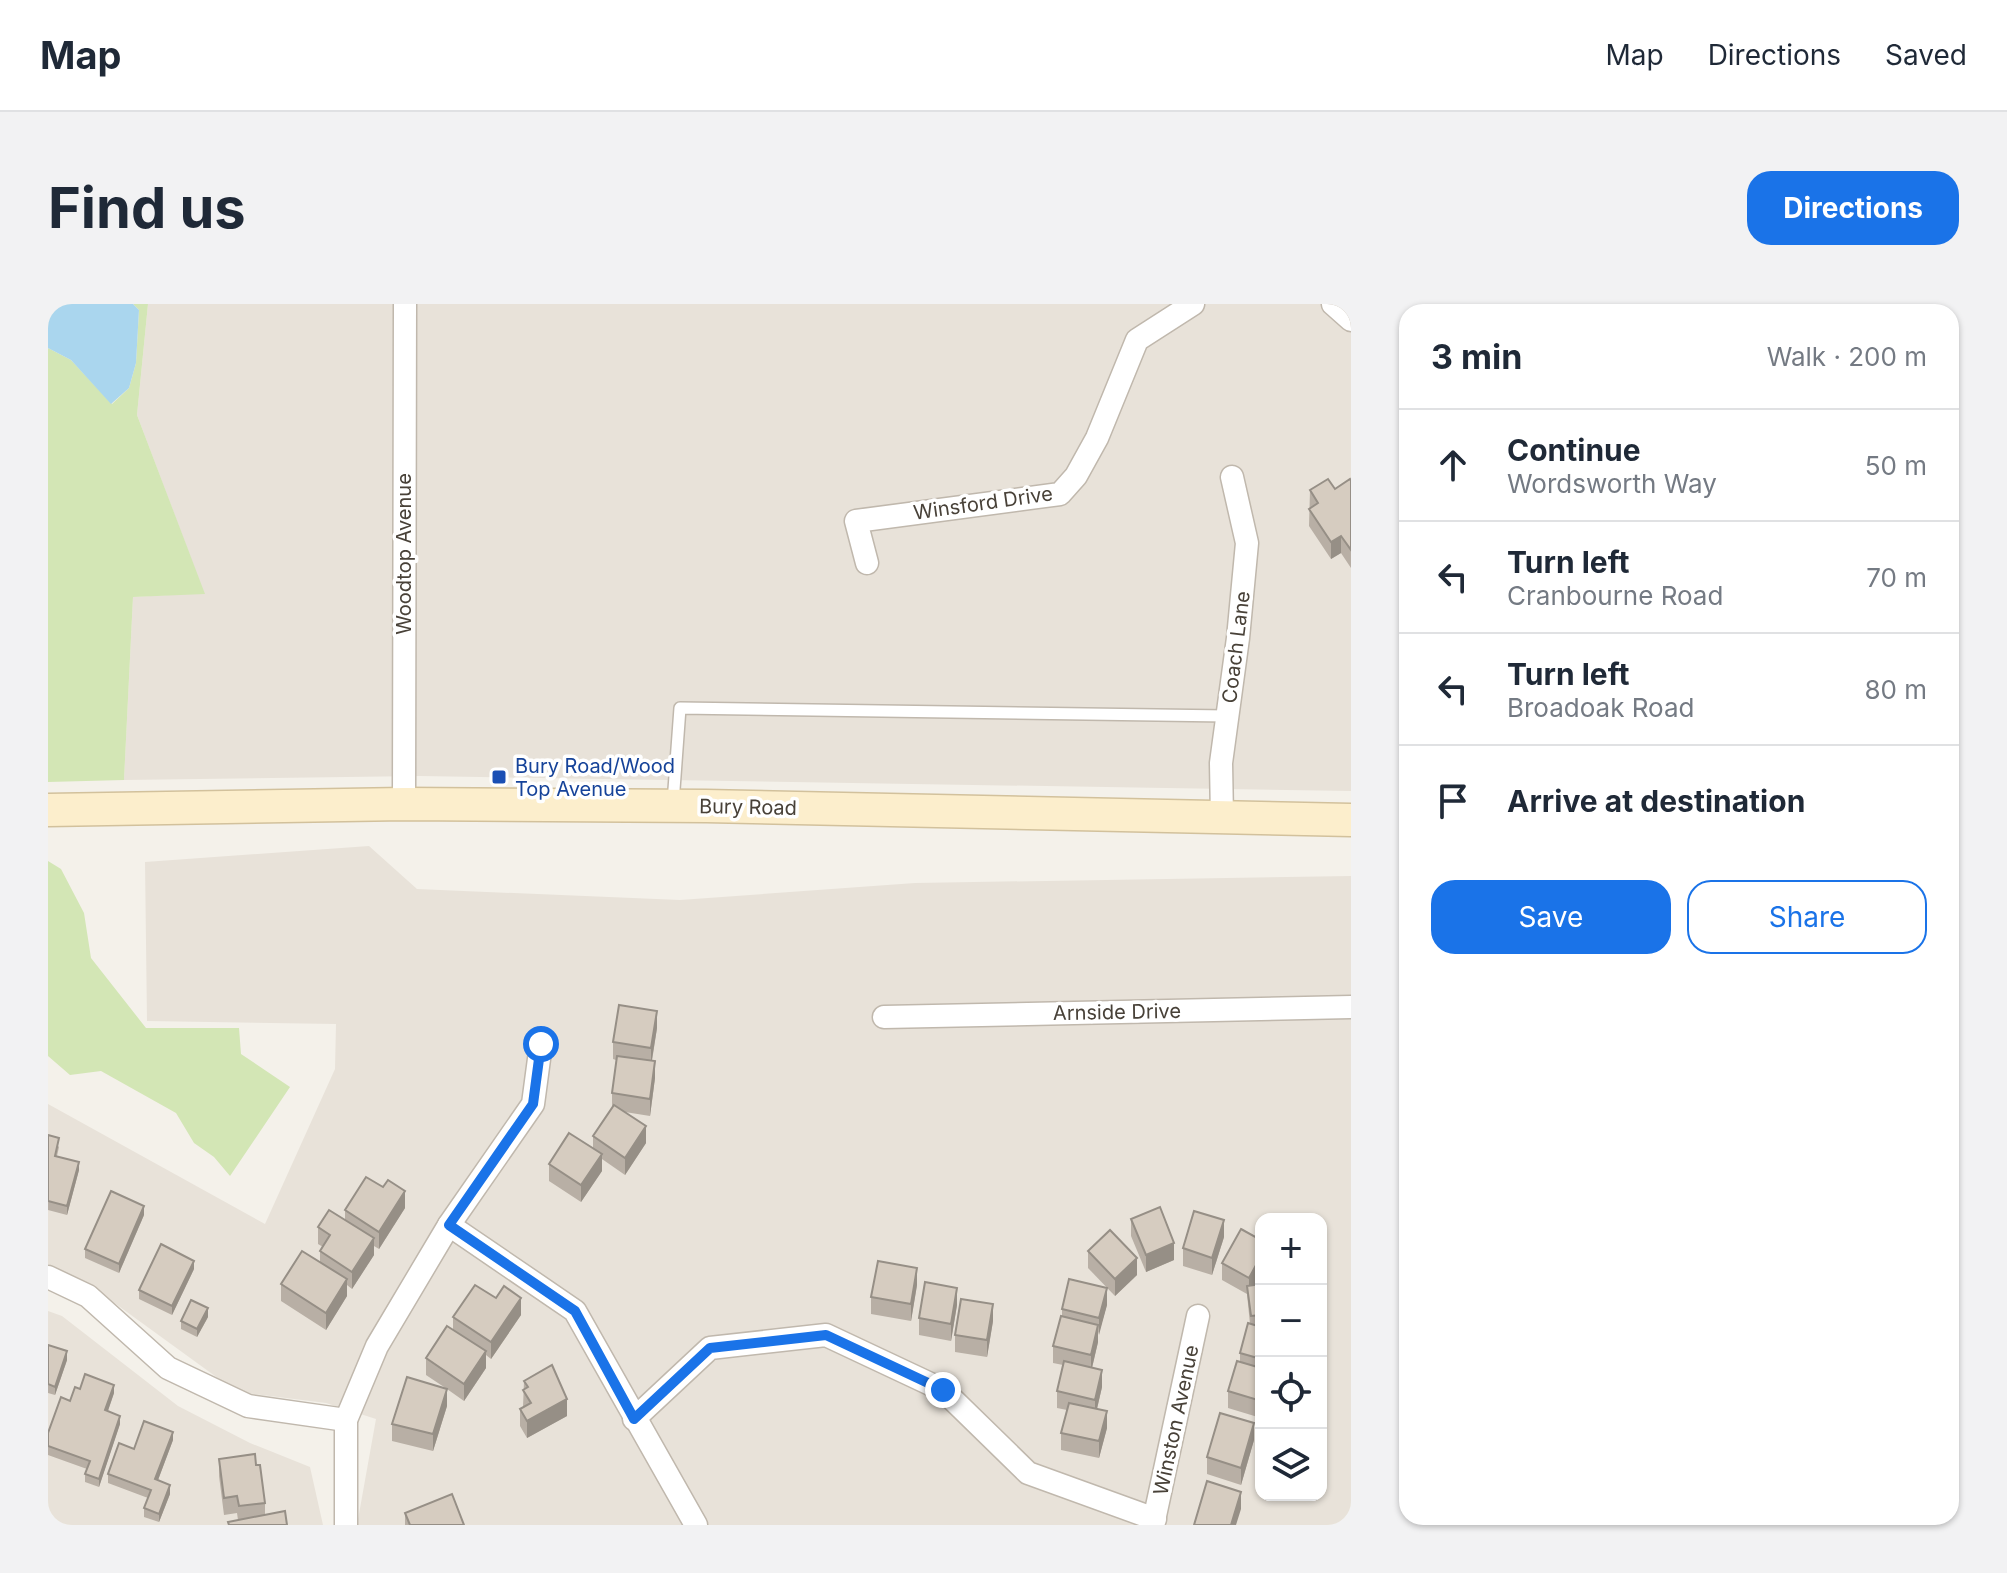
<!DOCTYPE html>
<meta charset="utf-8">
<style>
:root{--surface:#fff;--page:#f2f2f3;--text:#1f2937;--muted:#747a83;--line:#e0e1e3;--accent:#1a73e8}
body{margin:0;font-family:Inter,sans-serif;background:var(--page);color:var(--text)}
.controls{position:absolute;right:24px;bottom:24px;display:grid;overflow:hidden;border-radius:16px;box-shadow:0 2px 6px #0004}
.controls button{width:72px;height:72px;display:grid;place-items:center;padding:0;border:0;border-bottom:2px solid var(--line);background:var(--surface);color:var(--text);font:40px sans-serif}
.stop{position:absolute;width:24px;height:24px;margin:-18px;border:6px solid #1a73e8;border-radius:50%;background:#fff}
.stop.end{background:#1a73e8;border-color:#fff;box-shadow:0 2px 8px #0008}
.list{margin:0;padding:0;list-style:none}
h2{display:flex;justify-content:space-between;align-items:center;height:104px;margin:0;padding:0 32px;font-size:34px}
h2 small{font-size:26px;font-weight:400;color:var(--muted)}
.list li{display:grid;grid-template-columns:52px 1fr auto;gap:24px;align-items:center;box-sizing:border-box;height:112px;padding:0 32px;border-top:2px solid var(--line)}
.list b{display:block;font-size:30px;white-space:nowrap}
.list p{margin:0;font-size:26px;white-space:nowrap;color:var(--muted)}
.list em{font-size:26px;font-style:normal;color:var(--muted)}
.actions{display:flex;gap:16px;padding:24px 32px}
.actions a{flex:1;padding:18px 0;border:2px solid var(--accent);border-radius:24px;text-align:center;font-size:28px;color:var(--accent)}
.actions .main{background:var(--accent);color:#fff}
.icon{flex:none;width:44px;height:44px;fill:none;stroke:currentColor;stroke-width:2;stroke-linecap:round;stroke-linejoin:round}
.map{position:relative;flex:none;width:1303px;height:1221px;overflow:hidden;border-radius:24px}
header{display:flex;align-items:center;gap:48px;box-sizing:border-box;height:112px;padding:0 40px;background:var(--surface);border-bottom:2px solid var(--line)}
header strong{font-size:38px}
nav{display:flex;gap:44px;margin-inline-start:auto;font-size:28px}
.intro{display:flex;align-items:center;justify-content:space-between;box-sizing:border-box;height:192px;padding:0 48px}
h1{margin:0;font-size:56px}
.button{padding:20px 36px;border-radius:24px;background:var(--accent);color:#fff;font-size:28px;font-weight:700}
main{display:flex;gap:48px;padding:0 48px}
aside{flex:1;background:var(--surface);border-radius:24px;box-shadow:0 2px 6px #0004}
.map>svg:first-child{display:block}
.residential{fill:#e8e2d9;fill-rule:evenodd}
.green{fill:#d3e6b5}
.water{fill:#aad6ee}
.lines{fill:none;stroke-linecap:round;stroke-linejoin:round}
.service-casing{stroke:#c0b8ad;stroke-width:14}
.minor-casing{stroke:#c0b8ad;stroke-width:25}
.secondary-casing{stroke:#d2c19c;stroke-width:35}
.service{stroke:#fff;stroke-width:11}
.minor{stroke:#fff;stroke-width:22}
.secondary{stroke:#fceecc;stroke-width:32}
.wall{fill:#b8afa5}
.shaded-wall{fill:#968f86}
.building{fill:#d6ccc0;stroke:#968f86;stroke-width:2}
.route{stroke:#1a73e8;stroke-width:10}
.transit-dot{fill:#1a4fb4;stroke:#fff;stroke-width:3}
.labels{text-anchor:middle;stroke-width:7;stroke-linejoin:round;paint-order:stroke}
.street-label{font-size:20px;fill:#484138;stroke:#fff}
.transit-label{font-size:20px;fill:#164399;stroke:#fff;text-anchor:start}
</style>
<header>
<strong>Map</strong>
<nav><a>Map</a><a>Directions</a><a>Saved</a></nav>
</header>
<div class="intro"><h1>Find us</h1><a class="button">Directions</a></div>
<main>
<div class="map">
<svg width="1303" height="1221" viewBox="0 0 1303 1221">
<rect width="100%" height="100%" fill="#f4f1ea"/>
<g class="residential">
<polygon points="100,0 1303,0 1303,487 372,472 76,476 85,293 156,289 89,111"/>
<path d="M 321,542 L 369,585 L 632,596 L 867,579 L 1303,572 L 1303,1221 L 309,1221 L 328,1115 L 278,1099 L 189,1088 L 61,995 L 0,960 L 0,800 L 217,920 L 287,765 L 288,720 L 99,717 L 97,558 ZM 1213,915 L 1273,915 L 1273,1191 L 1213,1191 Z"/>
<polygon points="0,1007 14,1012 130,1102 202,1139 262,1163 275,1221 0,1221"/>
</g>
<g class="green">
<polygon points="85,0 100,0 89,111 157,290 85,293 76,476 0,478 0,44 23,56 64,100 81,84 88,59 91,6"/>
<polygon points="0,557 13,565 36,609 43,654 98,724 191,724 193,750 242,783 182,872 166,853 146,839 128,809 53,767 22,771 0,752"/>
</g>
<polygon class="water" points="0,0 85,0 91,6 88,59 81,84 63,100 23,56 0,44"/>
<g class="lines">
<defs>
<polyline id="service" points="625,499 632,404 1179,412"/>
<g id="minor">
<polyline points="1285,0 1303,16"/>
<polyline points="819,259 808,217 1012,190 1028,172 1049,134 1089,36 1145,0"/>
<polyline points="356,500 357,0"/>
<polyline points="1174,514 1173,459 1190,334 1199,239 1184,173"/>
<polyline points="836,713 1303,703"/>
<polyline points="401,921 527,1007 648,1221"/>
<polyline points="0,973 40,992 120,1064 200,1102 298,1116"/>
<polyline points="586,1115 662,1044 778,1031 895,1086 980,1169 1107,1215"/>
<polyline points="298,1221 298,1116 329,1042 401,921 485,800 493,740"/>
<polyline points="1105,1221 1150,1012"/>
</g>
<polyline id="secondary" points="0,506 356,500 658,502 1303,516"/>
</defs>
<use href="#service" class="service-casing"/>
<use href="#minor" class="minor-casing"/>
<use href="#secondary" class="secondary-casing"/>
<use href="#service" class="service"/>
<use href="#minor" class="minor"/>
<use href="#secondary" class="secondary"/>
</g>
<g class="wall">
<polygon points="1303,177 1303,264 1293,249 1283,255 1261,222 1262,186 1287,185"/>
<polygon points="609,724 604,757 607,774 602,812 577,808 598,839 577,871 554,855 554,867 533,898 501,877 501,860 545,844 545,832 564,805 564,789 568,756 565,755 565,738"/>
<polygon points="0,831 11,843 9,852 31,866 19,911 0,906"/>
<polygon points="357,904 331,945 326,942 326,951 304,985 299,981 299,992 278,1026 233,997 233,980 272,958 272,947 275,943 270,940 270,923 297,916 297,906"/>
<polygon points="96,911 71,969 37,954 37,945"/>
<polygon points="1083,915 1126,956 1098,968 1083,932"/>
<polygon points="1193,925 1207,981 1213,980 1213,1114 1180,1104 1180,1087 1192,1058 1192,1049 1202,1020 1199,990 1174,976 1174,959"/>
<polygon points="1176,933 1164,971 1135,962 1135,944"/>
<polygon points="1040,947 1089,971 1067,992 1040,964"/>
<polygon points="146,965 124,1011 91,995 91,986"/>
<polygon points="869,981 863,1017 823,1010 823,993"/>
<polygon points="909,1001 903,1037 871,1031 871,1014"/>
<polygon points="1059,1001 1050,1031 1050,1038 1044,1064 1054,1083 1049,1105 1059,1124 1051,1154 1013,1146 1013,1129 1019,1106 1009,1104 1009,1087 1015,1061 1005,1059 1005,1042 1014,1012 1014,1005"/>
<polygon points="473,1011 443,1055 438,1051 438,1064 416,1097 399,1085 399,1102 385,1147 344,1137 344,1120 399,1085 378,1071 378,1054 405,1026 405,1013"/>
<polygon points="160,1013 149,1033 133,1025 133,1017"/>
<polygon points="945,1017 939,1053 907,1048 907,1031"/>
<polygon points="0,1041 19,1056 7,1091 0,1089"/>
<polygon points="476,1077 519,1112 479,1134 472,1122 472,1105 475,1103"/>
<polygon points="32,1085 66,1089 60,1107 72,1120 51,1183 37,1178 37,1170 39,1165 0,1151 0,1129"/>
<polygon points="125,1136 110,1176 122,1190 111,1218 96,1213 96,1204 100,1194 60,1179 60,1170 86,1145"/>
<polygon points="1206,1136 1193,1181 1159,1170 1159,1153"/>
<polygon points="171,1155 208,1161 217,1199 217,1211 239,1221 180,1221 180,1218 190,1216 189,1209 176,1211 171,1172"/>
<polygon points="357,1209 416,1221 357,1221"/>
</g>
<g class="shaded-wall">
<polygon points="1293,232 1293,249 1283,255 1283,238"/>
<polygon points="609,707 609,724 603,761 603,744"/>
<polygon points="607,757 607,774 602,812 602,795"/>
<polygon points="598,822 598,839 577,871 577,854"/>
<polygon points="554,850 554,867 533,898 533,881"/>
<polygon points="31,858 31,866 19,911 19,902"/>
<polygon points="357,887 357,904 331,945 331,928"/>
<polygon points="96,902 96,911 71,969 71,960"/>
<polygon points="1176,916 1176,933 1164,971 1164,954"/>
<polygon points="326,934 326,951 304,985 304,968"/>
<polygon points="1126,939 1126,956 1098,968 1098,951"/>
<polygon points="1213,952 1213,969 1201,991 1201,974"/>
<polygon points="1089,954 1089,971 1067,992 1067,975"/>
<polygon points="146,957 146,965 124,1011 124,1002"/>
<polygon points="869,964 869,981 863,1017 863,1000"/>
<polygon points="299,975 299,992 278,1026 278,1009"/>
<polygon points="909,984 909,1001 903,1037 903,1020"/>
<polygon points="1059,984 1059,1001 1051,1031 1051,1014"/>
<polygon points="473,994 473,1011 443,1055 443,1038"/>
<polygon points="945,1000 945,1017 939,1053 939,1036"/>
<polygon points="160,1004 160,1013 149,1033 149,1025"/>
<polygon points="1050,1021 1050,1038 1043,1068 1043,1051"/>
<polygon points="19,1047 19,1056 7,1091 7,1083"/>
<polygon points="438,1047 438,1064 416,1097 416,1080"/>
<polygon points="1054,1066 1054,1083 1047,1113 1047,1096"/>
<polygon points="66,1081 66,1089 57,1115 57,1106"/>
<polygon points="399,1085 399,1102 385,1147 385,1130"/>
<polygon points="519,1095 519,1112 479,1134 479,1117"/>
<polygon points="1059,1107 1059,1124 1051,1154 1051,1137"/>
<polygon points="72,1112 72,1120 51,1183 51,1175"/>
<polygon points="1206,1119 1206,1136 1193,1181 1193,1164"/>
<polygon points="125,1128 125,1136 107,1184 107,1175"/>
<polygon points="122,1181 122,1190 111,1218 111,1210"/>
<polygon points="1193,1188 1193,1205 1188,1221 1183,1221"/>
</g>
<g class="building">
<polygon points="1280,175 1287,185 1302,175 1303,177 1303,246 1293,232 1283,238 1261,205 1270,199 1262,186"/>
<polygon points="571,701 609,707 603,744 565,738"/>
<polygon points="569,752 607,757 602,795 564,789"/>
<polygon points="566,801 598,822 577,854 545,832"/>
<polygon points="521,829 554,850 533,881 501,860"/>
<polygon points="0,831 11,834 7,852 31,858 19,902 0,897"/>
<polygon points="318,873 335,883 340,876 357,887 331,928 297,906"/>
<polygon points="63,887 96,902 71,960 37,945"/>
<polygon points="1112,903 1126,939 1098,951 1083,915"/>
<polygon points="281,906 326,934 304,968 272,947 282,931 270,923"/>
<polygon points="1146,907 1176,916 1164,954 1135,944"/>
<polygon points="1193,925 1213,936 1213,952 1201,974 1174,959"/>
<polygon points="1062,926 1089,954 1067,975 1040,947"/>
<polygon points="113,940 146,957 124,1002 91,986"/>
<polygon points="254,947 299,975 278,1009 233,980"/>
<polygon points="830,957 869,964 863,1000 823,993"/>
<polygon points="1021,975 1059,984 1051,1014 1014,1005"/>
<polygon points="877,978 909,984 903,1020 871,1014"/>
<polygon points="1213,980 1213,1011 1203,1012 1199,982"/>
<polygon points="427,981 448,994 456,982 473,994 443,1038 405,1013"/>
<polygon points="913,995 945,1000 939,1036 907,1031"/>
<polygon points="143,996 160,1004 149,1025 133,1017"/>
<polygon points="1013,1012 1050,1021 1043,1051 1005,1042"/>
<polygon points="1200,1019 1213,1023 1213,1055 1192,1049"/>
<polygon points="399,1022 438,1047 416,1080 378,1054"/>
<polygon points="0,1041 19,1047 7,1083 0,1080"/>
<polygon points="1016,1057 1054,1066 1047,1096 1009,1087"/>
<polygon points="1189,1057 1213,1064 1213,1097 1180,1087"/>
<polygon points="504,1061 519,1095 479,1117 472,1105 483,1099 475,1086 480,1083 476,1077"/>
<polygon points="37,1070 66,1081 57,1106 72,1112 51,1175 37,1170 42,1157 0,1142 0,1129 13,1093 22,1097 27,1083 32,1085"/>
<polygon points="359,1073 399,1085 385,1130 344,1120"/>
<polygon points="1021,1099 1059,1107 1051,1137 1013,1129"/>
<polygon points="1172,1109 1206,1119 1193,1164 1159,1153"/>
<polygon points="96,1117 125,1128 107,1175 122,1181 111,1210 96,1204 103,1186 60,1170 71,1139 86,1145"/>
<polygon points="207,1150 208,1161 212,1161 217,1199 191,1202 189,1192 176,1194 171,1155"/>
<polygon points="1159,1177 1193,1188 1183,1221 1146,1221"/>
<polygon points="404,1190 416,1221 362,1221 357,1209"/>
<polygon points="237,1207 239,1221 181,1221 180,1218"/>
</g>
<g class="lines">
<polyline class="route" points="493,740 485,800 401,921 527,1007 586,1115 662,1044 778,1031 895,1086"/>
</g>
<rect class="transit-dot" x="443" y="465" width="16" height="16" rx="4"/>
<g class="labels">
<g class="street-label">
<text transform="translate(935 199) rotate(-8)" y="7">Winsford Drive</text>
<text transform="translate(356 250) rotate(-90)" y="7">Woodtop Avenue</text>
<text transform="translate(1188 343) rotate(-83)" y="7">Coach Lane</text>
<text transform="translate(700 503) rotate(1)" y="7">Bury Road</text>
<text transform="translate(1069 708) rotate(-1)" y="7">Arnside Drive</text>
<text transform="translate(1128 1116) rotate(-78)" y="7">Winston Avenue</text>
</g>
<g class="transit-label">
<text x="467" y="469">Bury Road/Wood<tspan x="467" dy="23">Top Avenue</tspan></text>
</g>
</g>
</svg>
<div class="controls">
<button>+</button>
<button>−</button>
<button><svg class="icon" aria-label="locate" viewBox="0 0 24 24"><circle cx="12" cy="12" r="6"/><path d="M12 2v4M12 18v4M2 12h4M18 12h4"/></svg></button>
<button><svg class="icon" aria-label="layers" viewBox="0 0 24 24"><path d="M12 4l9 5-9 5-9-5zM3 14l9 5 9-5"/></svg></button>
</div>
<div class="stop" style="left:493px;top:740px"></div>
<div class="stop end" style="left:895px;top:1086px"></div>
</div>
<aside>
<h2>3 min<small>Walk · 200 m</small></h2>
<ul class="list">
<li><svg class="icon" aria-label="ahead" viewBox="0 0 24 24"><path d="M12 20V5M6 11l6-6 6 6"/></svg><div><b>Continue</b><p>Wordsworth Way</p></div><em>50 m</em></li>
<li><svg class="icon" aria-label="left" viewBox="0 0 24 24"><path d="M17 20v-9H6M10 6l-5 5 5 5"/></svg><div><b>Turn left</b><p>Cranbourne Road</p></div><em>70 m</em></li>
<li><svg class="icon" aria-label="left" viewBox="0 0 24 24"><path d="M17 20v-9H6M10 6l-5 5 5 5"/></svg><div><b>Turn left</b><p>Broadoak Road</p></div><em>80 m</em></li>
<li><svg class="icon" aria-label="arrive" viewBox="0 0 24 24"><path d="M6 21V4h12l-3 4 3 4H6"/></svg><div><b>Arrive at destination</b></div></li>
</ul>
<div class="actions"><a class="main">Save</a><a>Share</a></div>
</aside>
</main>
